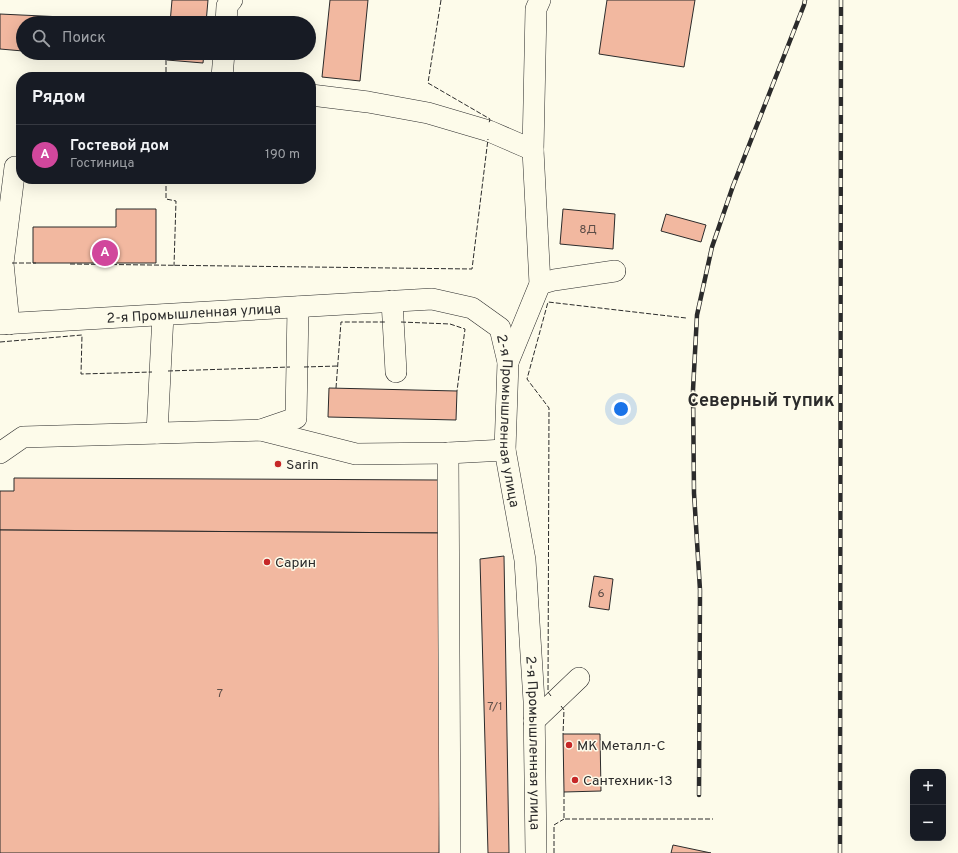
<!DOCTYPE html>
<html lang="ru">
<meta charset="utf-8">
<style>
:root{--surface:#171b24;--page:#20242c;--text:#f1f3f6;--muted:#9ea1a6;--line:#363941;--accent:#c62828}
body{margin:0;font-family:Overpass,sans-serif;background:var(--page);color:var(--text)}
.controls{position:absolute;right:12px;bottom:12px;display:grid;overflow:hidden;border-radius:8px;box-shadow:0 4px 16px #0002}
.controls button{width:36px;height:36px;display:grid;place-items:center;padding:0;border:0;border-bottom:1px solid var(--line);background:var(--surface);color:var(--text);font:20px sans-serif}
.you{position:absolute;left:621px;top:409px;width:14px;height:14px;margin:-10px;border:3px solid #fff;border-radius:50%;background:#1a73e8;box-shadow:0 0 0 6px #1a73e833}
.badge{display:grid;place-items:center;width:26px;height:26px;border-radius:50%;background:var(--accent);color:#fff;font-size:13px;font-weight:700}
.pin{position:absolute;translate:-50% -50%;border:2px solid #fff;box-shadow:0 1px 4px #0006}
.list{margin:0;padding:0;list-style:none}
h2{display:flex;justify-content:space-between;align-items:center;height:52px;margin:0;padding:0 16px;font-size:17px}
h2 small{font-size:13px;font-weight:400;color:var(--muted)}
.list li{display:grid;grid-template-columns:26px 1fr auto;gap:12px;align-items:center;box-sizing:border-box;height:60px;padding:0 16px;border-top:1px solid var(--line)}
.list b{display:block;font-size:15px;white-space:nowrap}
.list p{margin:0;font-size:13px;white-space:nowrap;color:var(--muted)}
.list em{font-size:13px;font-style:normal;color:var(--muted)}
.icon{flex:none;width:22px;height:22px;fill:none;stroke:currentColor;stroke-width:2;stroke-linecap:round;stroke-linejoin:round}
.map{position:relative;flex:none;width:958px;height:853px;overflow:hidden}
.search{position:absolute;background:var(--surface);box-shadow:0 4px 16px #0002;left:16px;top:16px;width:300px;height:44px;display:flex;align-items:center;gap:10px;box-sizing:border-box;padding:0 14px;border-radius:22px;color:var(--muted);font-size:15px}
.panel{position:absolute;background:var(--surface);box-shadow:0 4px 16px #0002;left:16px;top:72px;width:300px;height:112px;border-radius:16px}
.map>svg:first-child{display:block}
.building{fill:#f2b8a0;stroke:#2b2b2b}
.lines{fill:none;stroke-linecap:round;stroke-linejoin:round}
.minor-casing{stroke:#2b2b2b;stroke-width:22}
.minor{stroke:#fdfbea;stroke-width:21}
.rail-casing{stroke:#2b2b2b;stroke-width:4.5}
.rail{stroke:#fdfbea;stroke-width:3;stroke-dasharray:9;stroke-linecap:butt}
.fence{stroke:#2b2b2b;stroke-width:1;stroke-dasharray:5 2;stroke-linecap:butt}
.poi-dot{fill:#c62828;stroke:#fdfbea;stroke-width:1.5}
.labels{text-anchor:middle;stroke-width:3;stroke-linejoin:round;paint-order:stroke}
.number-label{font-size:12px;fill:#5d4e48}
.street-label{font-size:14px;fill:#2b2b2b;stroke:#fdfbea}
.poi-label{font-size:14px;fill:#2b2b2b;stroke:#fdfbea;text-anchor:start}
.district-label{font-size:18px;font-weight:bold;fill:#2b2b2b;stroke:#fdfbea}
</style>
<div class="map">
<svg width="958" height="853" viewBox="0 0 958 853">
<rect width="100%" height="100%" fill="#fdfbea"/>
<g class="building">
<polygon points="172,0 208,0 206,23 170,23"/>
<polygon points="330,0 368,0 360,81 322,77"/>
<polygon points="607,0 695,0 684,67 599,54"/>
<polygon points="0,14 105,19 105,23 23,23 23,51 0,49"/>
<polygon points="77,53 103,53 103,54"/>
<polygon points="168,53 204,53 203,63 167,60"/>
<polygon points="116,209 156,209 156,263 33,263 33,227 116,227"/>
<polygon points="563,209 615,214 613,249 560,244"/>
<polygon points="666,214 706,225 701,242 661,231"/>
<polygon points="329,388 457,391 456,420 328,417"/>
<polygon points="14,478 440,480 442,533 0,530 0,491 14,491"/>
<polygon points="0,530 442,533 439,853 0,853"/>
<polygon points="504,556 509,853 488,853 480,559"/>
<polygon points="594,576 613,579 609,610 589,607"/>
<polygon points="563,734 600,734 601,791 564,792"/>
<polygon points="673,845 711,853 671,853"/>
</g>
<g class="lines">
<defs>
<g id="minor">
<polyline points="226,23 227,6 232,0"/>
<polyline points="222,77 224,53"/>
<polyline points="311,95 368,102 428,113 489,131 533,150"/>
<polyline points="540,284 554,280 615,271"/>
<polyline points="392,301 396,372"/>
<path id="s1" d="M 0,324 L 432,299 L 472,308 L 500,328 L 508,362 L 505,450 L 525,560 L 534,701 L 536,853"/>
<polyline points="9,324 3,263 15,167"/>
<polyline points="508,362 540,284 533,150 536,9 540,0"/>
<polyline points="261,430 296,418 298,307"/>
<polyline points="157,433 163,315"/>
<polyline points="0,453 23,437 261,430 356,454 448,453 505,450"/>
<polyline points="448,453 450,853"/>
<polyline points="534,721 579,678"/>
</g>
</defs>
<use href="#minor" class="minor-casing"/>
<use href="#minor" class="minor"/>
<defs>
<g id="rail">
<polyline points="699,795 700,590 694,493 693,390 697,315 712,247 733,186 804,5 805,0"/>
<polyline points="840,853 841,0"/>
</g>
</defs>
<use href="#rail" class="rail-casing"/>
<use href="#rail" class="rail"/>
<g class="fence">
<polyline points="441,0 428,83 490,119 489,123"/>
<polyline points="109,20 166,22 166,23"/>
<polyline points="166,53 166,77"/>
<polyline points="166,179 166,199 176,201 174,266"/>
<polyline points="12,263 36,263"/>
<polyline points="70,264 472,269 488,139"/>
<polyline points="401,322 450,324 465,329 457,391"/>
<polyline points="0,342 82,335 81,374 152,372"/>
<polyline points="304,367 338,366"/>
<polyline points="168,371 290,367"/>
<polyline points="336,388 341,322 385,322"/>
<polyline points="551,696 548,692 549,408 527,379 548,302 686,318"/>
<polyline points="561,706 564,710 563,734"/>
<polyline points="564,792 564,819 713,819"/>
<polyline points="554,853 554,825 564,819"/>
</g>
</g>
<g class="poi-dot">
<circle cx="278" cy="464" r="4"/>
<circle cx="267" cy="562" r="4"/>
<circle cx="569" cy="745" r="4"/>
<circle cx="575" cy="780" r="4"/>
</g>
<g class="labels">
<g class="number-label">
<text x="588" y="233">8Д</text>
<text x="601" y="597">6</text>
<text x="220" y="697">7</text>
<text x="495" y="710">7/1</text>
</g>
<g class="street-label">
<text dy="5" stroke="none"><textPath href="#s1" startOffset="194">2-я Промышленная улица</textPath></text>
<text dy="5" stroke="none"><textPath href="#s1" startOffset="602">2-я Промышленная улица</textPath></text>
<text dy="5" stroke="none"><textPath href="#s1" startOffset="926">2-я Промышленная улица</textPath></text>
</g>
<g class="poi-label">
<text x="286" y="469">Sarin</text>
<text x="275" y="567">Сарин</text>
<text x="577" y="750">МК Металл-С</text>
<text x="583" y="785">Сантехник-13</text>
</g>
<g class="district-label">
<text x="761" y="406">Северный тупик</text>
</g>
</g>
</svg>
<div class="controls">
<button>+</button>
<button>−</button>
</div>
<div class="you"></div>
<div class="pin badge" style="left:105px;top:253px;background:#d1479c">A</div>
<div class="search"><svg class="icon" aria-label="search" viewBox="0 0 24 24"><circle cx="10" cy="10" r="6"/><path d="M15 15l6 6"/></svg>Поиск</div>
<section class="panel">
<h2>Рядом<small></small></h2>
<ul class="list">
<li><span class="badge" style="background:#d1479c">A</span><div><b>Гостевой дом</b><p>Гостиница</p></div><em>190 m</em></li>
</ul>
</section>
</div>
